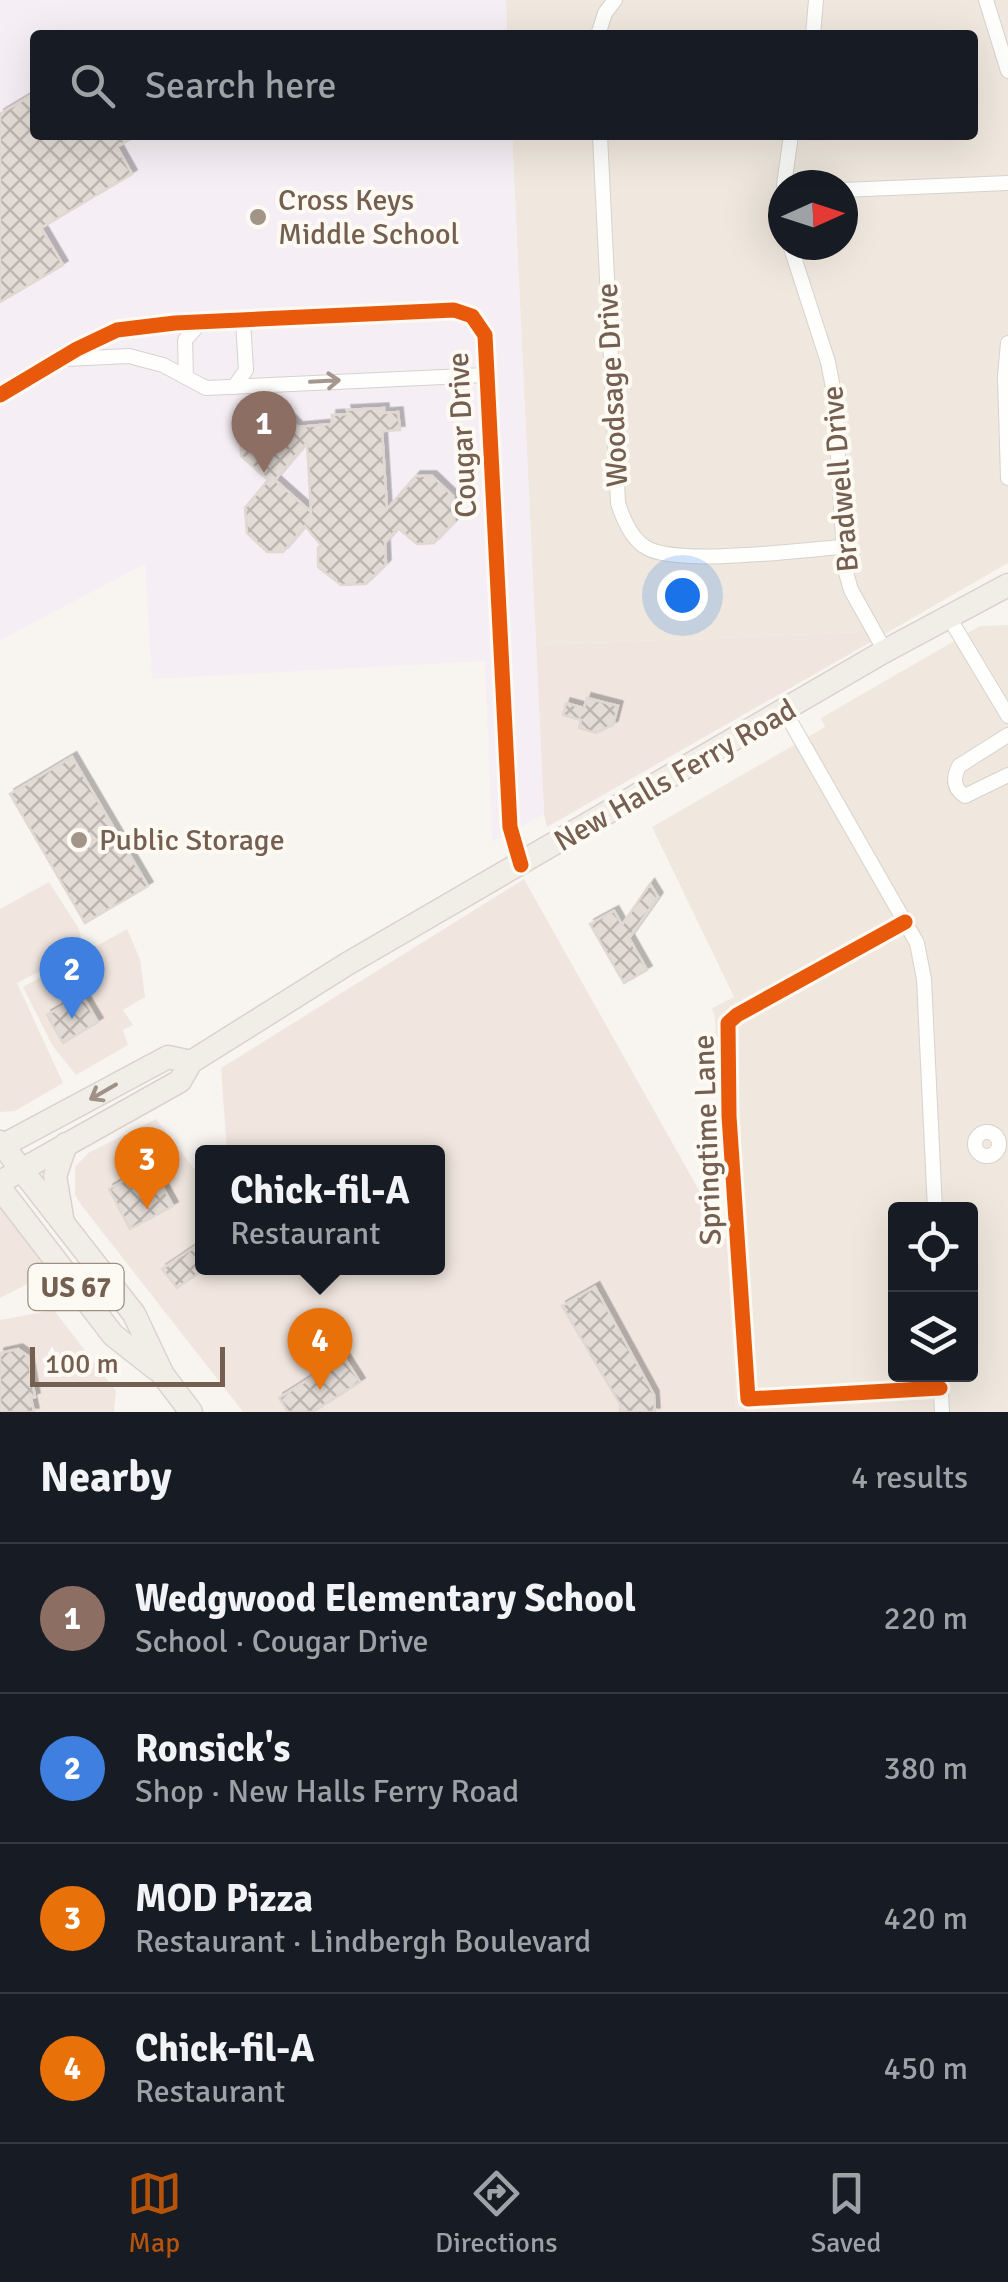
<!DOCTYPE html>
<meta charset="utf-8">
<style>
:root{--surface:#171b24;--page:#20242c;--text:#f1f3f6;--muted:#9ea1a6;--line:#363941;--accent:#b45309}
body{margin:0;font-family:Signika,sans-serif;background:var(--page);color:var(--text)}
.controls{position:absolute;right:30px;bottom:30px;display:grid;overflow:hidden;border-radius:10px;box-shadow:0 10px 40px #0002}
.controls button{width:90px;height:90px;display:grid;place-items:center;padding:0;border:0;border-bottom:2px solid var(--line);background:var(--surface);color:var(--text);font:50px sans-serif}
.compass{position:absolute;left:768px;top:170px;width:90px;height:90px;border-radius:50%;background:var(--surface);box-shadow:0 10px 40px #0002;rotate:87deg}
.scale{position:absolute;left:30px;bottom:25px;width:195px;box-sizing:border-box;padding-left:10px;border:5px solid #745f51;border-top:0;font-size:28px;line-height:35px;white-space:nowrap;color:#745f51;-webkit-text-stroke:8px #fdfaf3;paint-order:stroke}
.you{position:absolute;left:682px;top:595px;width:35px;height:35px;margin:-25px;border:8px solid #fff;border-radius:50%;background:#1a73e8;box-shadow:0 0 0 15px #1a73e833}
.badge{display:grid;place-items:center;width:65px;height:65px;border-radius:50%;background:var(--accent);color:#fff;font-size:32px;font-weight:700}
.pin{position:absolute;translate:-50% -82px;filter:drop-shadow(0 2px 5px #0008)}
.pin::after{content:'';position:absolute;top:52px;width:35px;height:30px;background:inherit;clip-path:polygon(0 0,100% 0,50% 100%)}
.popup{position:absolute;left:195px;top:1145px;width:250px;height:130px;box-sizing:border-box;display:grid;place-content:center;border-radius:10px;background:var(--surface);filter:drop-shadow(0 2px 8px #0005);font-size:32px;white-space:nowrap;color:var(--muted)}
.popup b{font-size:38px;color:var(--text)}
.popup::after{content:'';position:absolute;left:50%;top:100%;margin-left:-20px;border:20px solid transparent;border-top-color:var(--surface)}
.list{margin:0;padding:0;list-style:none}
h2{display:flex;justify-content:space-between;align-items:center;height:130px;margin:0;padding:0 40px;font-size:42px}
h2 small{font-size:32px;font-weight:400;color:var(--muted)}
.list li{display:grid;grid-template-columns:65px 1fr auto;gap:30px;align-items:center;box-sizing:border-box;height:150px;padding:0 40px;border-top:2px solid var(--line)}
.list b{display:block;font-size:38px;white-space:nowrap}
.list p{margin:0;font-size:32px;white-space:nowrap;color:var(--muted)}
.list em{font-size:32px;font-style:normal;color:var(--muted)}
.icon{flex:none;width:55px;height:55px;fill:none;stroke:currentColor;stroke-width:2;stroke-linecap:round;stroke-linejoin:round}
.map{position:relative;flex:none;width:1008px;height:1412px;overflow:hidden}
.search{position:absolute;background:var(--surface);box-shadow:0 10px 40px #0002;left:30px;right:30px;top:30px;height:110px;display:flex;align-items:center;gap:25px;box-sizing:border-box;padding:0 35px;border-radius:10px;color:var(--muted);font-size:38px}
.sheet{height:730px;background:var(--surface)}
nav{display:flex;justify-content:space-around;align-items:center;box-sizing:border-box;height:140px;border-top:2px solid var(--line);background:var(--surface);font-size:28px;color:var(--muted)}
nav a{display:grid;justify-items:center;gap:5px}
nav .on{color:var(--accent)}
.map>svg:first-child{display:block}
.residential{fill:#f0e8de;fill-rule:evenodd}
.commercial{fill:#f1e6df}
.education{fill:#f5eef4}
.building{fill:url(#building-cross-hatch);stroke:#e0d9d2;stroke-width:2.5;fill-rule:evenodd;filter:url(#shadow)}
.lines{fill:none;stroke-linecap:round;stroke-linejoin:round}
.minor-casing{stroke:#d7d2ce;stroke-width:16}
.primary-casing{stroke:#d9d2cd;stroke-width:25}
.minor{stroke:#fefefd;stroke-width:14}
.primary{stroke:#f1eee8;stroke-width:22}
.cycleway-casing{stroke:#fdfaf3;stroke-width:21}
.cycleway{stroke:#e8590c;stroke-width:15}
.oneway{stroke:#a4978d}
.oneway2{stroke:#a09186}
.poi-dot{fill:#a29489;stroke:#fdfaf3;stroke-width:4}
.labels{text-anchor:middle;stroke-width:8;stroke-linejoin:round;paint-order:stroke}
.shield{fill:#fdfaf3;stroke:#9d8e82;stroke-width:2.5}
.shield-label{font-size:28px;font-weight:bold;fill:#745f51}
.poi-label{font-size:30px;fill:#745f51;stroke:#fdfaf3;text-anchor:start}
.street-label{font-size:30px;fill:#745f51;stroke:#fdfaf3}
</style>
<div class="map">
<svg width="1008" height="1412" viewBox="0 0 1008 1412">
<defs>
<pattern id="building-cross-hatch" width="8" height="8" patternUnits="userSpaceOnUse" patternTransform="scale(2.5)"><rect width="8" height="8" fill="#e3dcd6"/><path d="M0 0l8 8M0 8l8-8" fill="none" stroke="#bdb6b0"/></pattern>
<filter id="shadow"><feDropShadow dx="4.5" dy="-4.5" stdDeviation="0" flood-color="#0004"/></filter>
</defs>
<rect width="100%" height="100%" fill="#f8f5f0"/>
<g class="residential">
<path d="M 506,0 L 1008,0 L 1008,563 L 890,631 L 536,645 L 512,135 L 973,135 L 973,35 L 507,35 ZM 783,185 L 843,185 L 843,245 L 783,245 Z"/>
<path d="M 1008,625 L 1008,1412 L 736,1412 L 715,1018 L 712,1008 L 734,997 L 652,827 L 825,727 L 821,718 L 980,626 ZM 896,1210 L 970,1210 L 970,1374 L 896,1374 Z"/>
</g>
<g class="commercial">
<polygon points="890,631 547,827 544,814 536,645"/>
<polygon points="524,879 727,1240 736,1412 243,1412 82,1206 75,1195 75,1167 88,1153 156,1119 202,1179 202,1268 438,1268 438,1152 227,1152 221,1068"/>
<polygon points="49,882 79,929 84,949 17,983 63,1083 15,1111 0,1112 0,909"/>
<polygon points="127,929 140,959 145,997 123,1010 133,1025 123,1030 128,1045 76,1075 52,1045 23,987"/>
<polygon points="0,1209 12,1211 55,1270 0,1298"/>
<polygon points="54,1310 116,1391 114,1412 0,1412 0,1320"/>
</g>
<polygon class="education" points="0,0 506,0 507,35 35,35 35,135 512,135 544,814 492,842 485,661 152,679 145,564 0,640"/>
<g class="building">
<polygon points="35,93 35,135 137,135 117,147 132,174 41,228 63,265 0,302 0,114"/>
<path d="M 277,406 L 298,427 L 332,424 L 332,415 L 348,414 L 347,410 L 384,408 L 384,413 L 398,412 L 400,430 L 382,431 L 387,509 L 416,476 L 432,476 L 453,496 L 454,522 L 434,543 L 417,544 L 398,528 L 385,543 L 386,564 L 366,584 L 341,585 L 318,567 L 318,548 L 321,545 L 305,526 L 283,552 L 267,552 L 247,533 L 245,508 L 268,480 L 241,456 L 240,429 L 262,407 ZM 307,442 L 311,512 L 275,480 Z"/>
<polygon points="587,698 618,706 613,725 596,733 579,728 581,720 563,715 566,703 584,708"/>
<polygon points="72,757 148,886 85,923 10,794"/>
<polygon points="650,884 658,897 629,938 647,970 624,983 590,924 614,911 622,925"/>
<polygon points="82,995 98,1022 63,1043 47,1015"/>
<polygon points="151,1165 173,1206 130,1229 109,1189"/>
<polygon points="202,1242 202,1271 177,1288 162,1269"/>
<polygon points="595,1287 654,1395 655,1412 620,1412 620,1404 562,1306"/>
<polygon points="18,1349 28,1356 35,1397 31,1398 34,1412 0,1412 0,1353"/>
<polygon points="344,1357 360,1382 313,1412 288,1412 279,1398"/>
</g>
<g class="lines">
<defs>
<g id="minor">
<polyline points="986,0 1008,71"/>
<polyline points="598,35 605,13 615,0"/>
<polyline points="813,35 816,0"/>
<path d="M 600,135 L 618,503 C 623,519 631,539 647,548 C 679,566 801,550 842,547"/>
<polyline points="784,185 791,135"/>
<polyline points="843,190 1008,183"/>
<polyline points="790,245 828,362 834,393 845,569 851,590 885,651"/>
<polyline points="1008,343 1005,376 1008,478"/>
<polyline points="65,359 129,356 163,365 206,388 486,375"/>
<polyline points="186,377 185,340 200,323"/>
<polyline points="234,387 246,370 243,321"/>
<polyline points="0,395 77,349 117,330 175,323 454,310 472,316 485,335 510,827 521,865"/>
<polyline points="950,619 1008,716"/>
<polyline points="785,712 917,943 924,979 935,1210"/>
<path d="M 1008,735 L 959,766 C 953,778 953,788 965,796 L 1008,775"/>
<polyline points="905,922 737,1015 728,1023 729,1116 748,1399 940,1388"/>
<circle cx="987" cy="1144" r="12"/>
<polyline points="940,1374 942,1412"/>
</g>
<g id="primary">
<polyline points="0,1142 134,1314 163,1375 191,1412"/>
<polyline points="0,1147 168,1057 191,1062"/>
<polyline points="0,1182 180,1081 191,1062 347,964 885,651 1008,585"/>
<polyline points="0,1188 113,1335 156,1369"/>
<polyline points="62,1217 55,1176 66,1144"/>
</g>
</defs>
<use href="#minor" class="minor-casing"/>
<use href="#primary" class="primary-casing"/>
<use href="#minor" class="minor"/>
<use href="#primary" class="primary"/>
<defs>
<g id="cycleway">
<polyline points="0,395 77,349 117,330 175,323 454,310 472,316 485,335 510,827 521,865"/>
<polyline points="905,922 737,1015 728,1023 729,1116 748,1399 940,1388"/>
</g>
</defs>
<use href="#cycleway" class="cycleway-casing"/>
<use href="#cycleway" class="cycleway"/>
</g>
<defs><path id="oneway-shaft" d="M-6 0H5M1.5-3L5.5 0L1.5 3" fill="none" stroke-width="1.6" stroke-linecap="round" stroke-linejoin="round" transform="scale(2.5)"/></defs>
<use class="oneway" href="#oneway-shaft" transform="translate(325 381) rotate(-3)"/>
<use class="oneway2" href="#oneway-shaft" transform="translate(103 1092) rotate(150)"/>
<g class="poi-dot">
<circle cx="258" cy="217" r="10"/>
<circle cx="79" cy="840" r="10"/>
</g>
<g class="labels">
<rect class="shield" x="28.5" y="1264" width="95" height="46" rx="8"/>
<g class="shield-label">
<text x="76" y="1297">US 67</text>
</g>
<g class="poi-label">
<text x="278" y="210">Cross Keys<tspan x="278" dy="34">Middle School</tspan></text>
<text x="99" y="850">Public Storage</text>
</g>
<g class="street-label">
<text transform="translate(612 385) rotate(-93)" y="10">Woodsage Drive</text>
<text transform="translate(462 435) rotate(-93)" y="10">Cougar Drive</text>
<text transform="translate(840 479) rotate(-95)" y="10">Bradwell Drive</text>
<text transform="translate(675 775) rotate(-30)" y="10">New Halls Ferry Road</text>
<text transform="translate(707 1140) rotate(-92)" y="10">Springtime Lane</text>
</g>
</g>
</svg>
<div class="controls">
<button><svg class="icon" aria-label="locate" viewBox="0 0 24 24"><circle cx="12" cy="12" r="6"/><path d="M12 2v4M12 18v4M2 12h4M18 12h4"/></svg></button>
<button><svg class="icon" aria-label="layers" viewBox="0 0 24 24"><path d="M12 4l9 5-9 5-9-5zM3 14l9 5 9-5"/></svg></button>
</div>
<svg class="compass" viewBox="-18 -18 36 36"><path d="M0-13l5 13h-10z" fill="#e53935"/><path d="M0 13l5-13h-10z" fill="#9ea1a6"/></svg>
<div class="scale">100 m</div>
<div class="you"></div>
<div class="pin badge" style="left:264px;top:473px;background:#8d6e63">1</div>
<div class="pin badge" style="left:72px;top:1019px;background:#3f7fe0">2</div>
<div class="pin badge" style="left:147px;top:1209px;background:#e8710a">3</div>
<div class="pin badge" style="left:320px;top:1390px;background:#e8710a">4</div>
<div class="popup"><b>Chick-fil-A</b>Restaurant</div>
<div class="search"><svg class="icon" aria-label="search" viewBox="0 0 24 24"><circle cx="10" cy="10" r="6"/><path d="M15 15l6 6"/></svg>Search here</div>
</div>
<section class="sheet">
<h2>Nearby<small>4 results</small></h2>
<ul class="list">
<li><span class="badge" style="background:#8d6e63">1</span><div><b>Wedgwood Elementary School</b><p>School · Cougar Drive</p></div><em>220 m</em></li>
<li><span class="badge" style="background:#3f7fe0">2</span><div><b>Ronsick's</b><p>Shop · New Halls Ferry Road</p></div><em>380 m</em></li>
<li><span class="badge" style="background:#e8710a">3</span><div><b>MOD Pizza</b><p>Restaurant · Lindbergh Boulevard</p></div><em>420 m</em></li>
<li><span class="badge" style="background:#e8710a">4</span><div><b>Chick-fil-A</b><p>Restaurant</p></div><em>450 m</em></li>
</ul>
</section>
<nav>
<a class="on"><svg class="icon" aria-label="map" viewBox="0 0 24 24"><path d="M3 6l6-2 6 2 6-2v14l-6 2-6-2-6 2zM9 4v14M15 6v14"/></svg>Map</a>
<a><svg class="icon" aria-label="directions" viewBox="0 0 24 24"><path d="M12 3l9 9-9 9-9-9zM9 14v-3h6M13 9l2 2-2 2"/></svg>Directions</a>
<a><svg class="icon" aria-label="saved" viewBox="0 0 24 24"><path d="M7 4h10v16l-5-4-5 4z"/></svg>Saved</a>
</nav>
